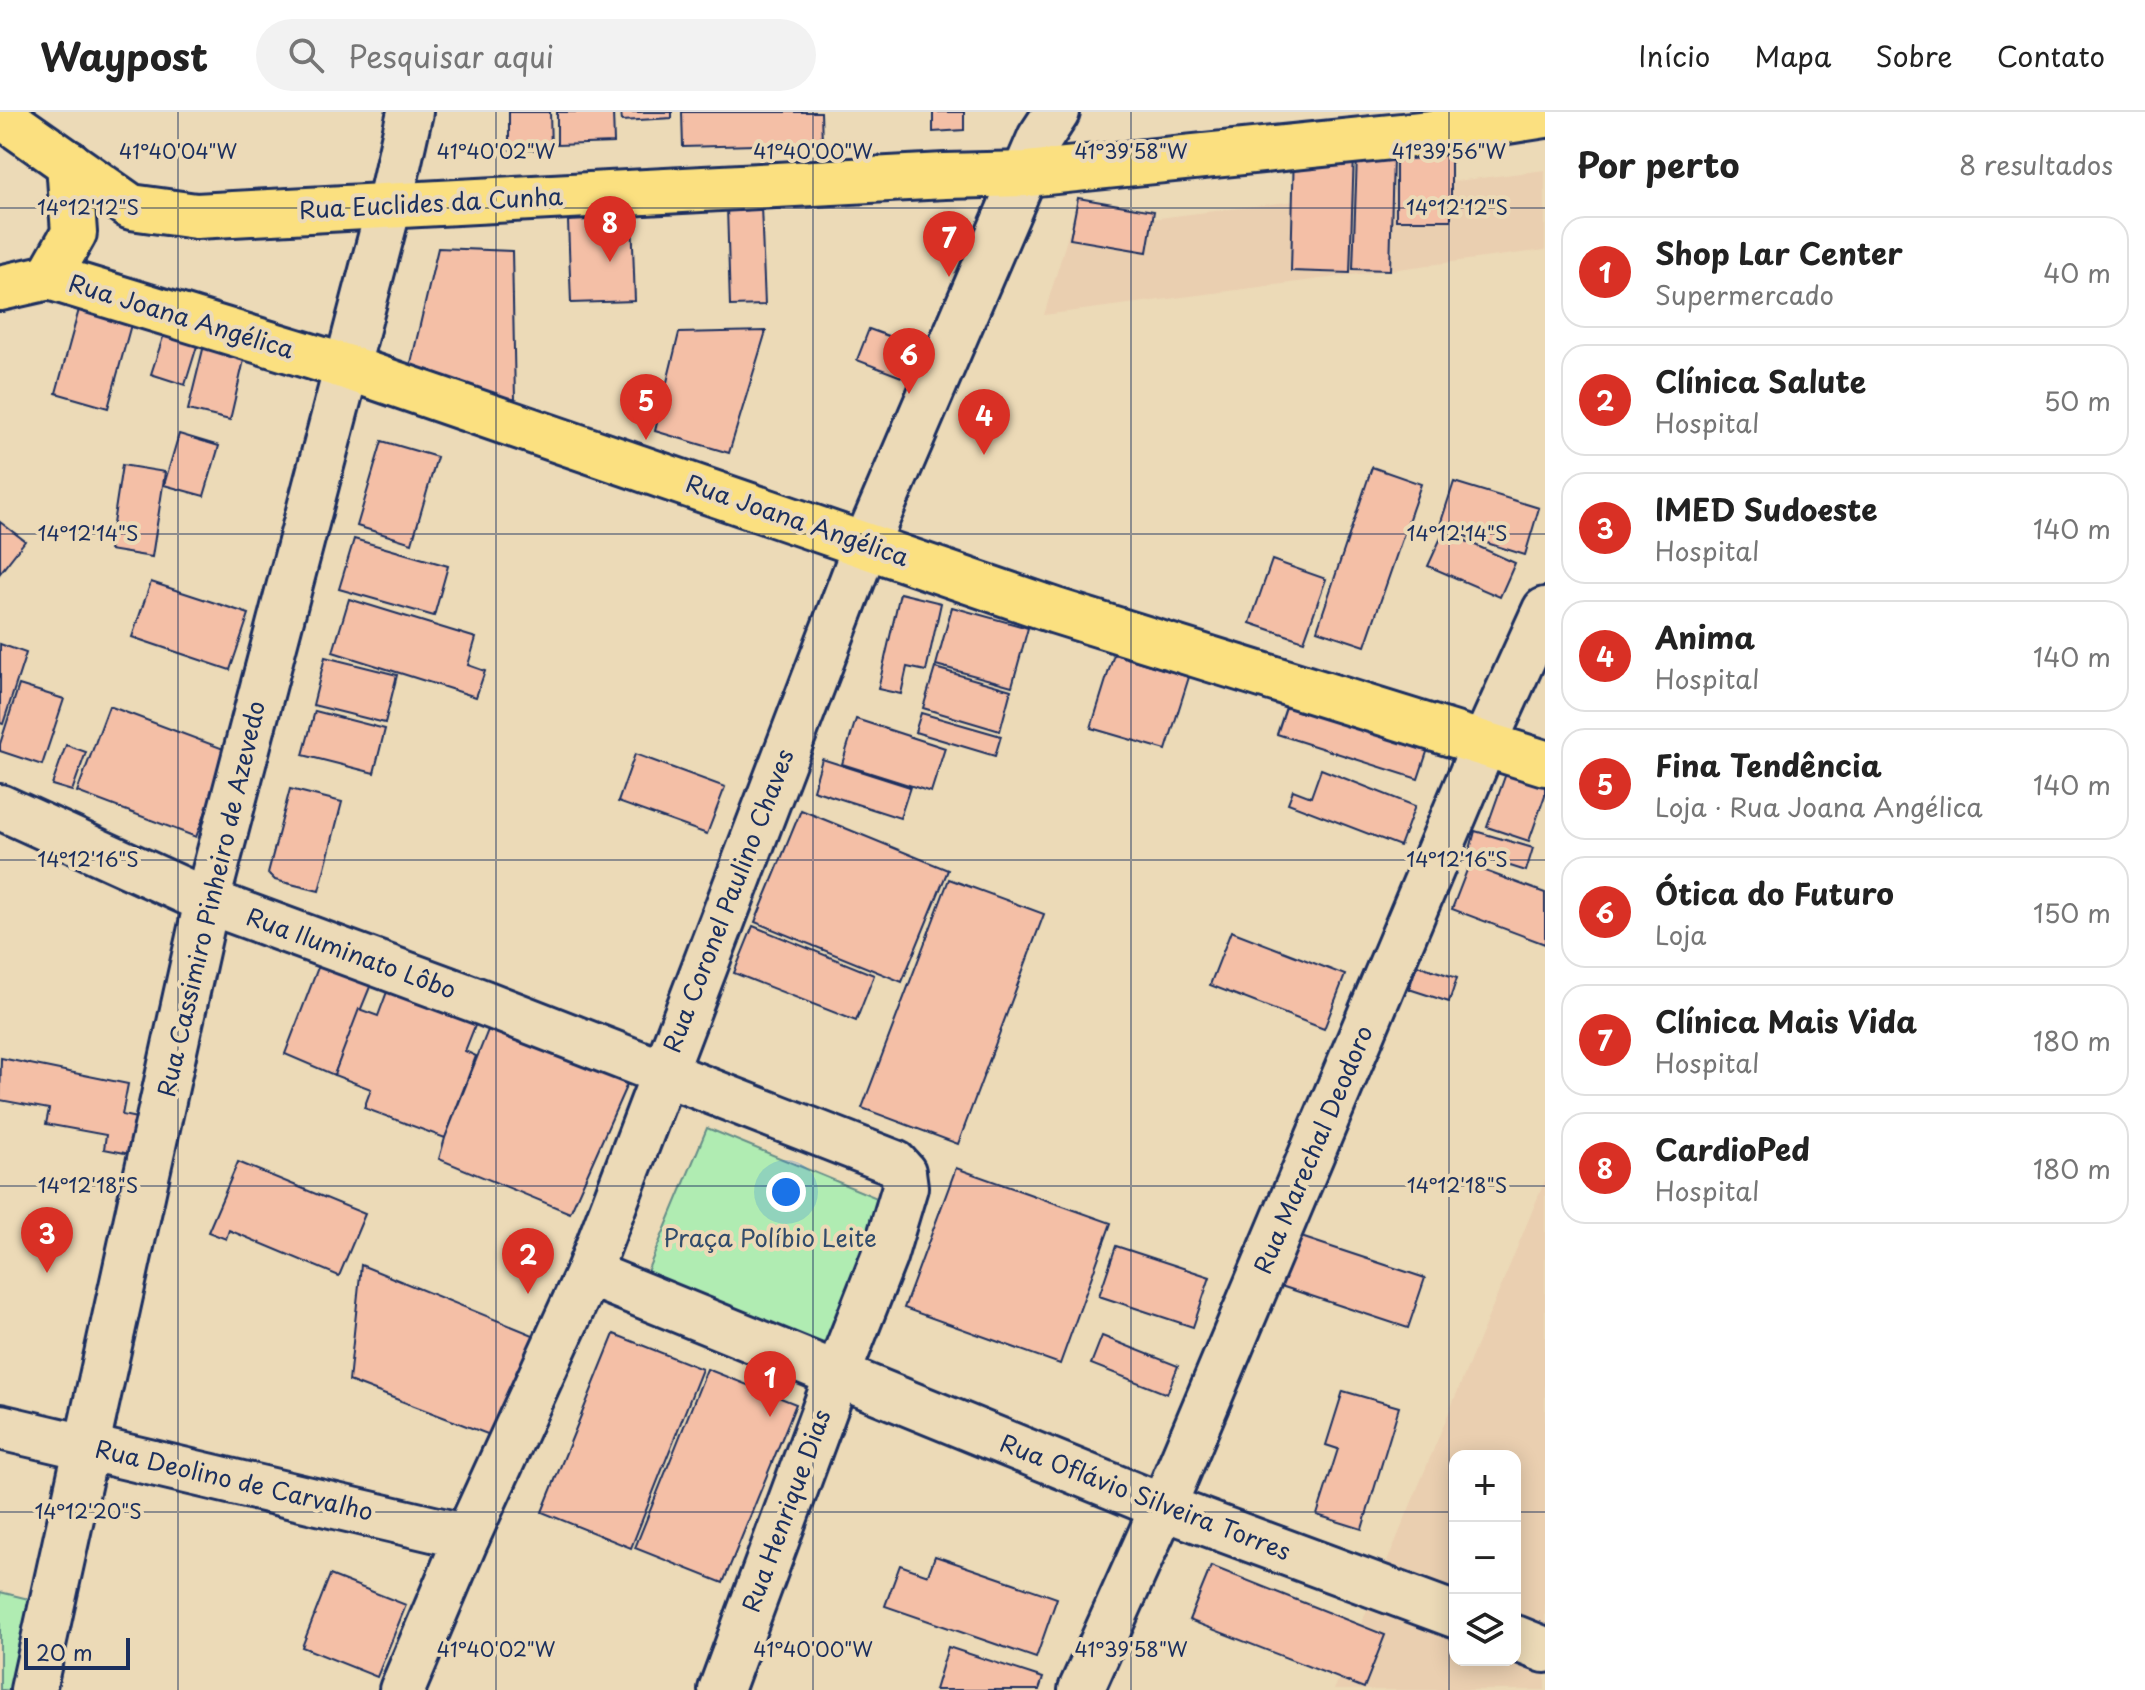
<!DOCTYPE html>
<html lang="pt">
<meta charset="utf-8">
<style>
:root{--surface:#fff;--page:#f2f2f2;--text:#222;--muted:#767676;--line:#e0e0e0;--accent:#d93025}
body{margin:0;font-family:"Playpen Sans",sans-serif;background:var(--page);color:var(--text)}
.controls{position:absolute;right:24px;bottom:24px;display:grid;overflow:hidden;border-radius:16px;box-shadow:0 4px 20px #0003}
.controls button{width:72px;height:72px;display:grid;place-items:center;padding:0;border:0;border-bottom:2px solid var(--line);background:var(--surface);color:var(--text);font:40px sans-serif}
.scale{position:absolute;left:24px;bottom:20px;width:106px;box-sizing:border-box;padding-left:8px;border:4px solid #1b2f5e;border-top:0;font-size:22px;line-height:28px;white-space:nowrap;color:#1b2f5e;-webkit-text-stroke:6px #ecdab7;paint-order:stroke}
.you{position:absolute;left:786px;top:1080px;width:28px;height:28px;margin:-20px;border:6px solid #fff;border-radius:50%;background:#1a73e8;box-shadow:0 0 0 12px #1a73e833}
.badge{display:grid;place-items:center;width:52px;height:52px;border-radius:50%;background:var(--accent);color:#fff;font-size:26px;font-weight:700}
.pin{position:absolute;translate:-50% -66px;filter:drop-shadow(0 2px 4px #0008)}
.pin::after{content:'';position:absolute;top:42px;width:28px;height:24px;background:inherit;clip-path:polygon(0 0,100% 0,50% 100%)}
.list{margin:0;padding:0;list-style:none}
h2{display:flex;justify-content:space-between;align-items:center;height:104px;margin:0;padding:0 32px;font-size:34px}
h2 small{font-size:26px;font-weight:400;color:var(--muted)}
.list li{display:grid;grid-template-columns:52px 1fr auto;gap:24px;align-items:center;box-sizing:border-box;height:112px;margin:0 16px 16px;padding:0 16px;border:2px solid var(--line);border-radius:24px}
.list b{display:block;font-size:30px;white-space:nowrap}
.list p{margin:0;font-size:26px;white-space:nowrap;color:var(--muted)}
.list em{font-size:26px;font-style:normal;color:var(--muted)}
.icon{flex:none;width:44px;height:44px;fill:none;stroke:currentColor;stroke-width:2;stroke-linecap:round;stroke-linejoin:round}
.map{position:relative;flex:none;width:1545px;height:1578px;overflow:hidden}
header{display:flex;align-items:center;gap:48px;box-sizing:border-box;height:112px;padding:0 40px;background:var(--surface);border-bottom:2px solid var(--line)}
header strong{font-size:38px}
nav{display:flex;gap:44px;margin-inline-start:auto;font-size:28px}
.search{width:560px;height:72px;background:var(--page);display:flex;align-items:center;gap:20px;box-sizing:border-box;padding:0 28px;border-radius:44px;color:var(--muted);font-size:30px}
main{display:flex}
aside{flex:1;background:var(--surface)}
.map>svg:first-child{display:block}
.built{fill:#eacfb0;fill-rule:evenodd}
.park{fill:#b0ecb2;stroke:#668e88;stroke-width:2}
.building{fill:#f4bfa6;stroke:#1b2f5e;stroke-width:2}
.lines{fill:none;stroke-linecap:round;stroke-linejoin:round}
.minor-casing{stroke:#1b2f5e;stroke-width:50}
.major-casing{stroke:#1b2f5e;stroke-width:50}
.minor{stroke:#ecdab7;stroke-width:44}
.major{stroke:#fbe080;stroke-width:44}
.ticks{fill:none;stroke:#1b2f5e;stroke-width:2;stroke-opacity:0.45}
.labels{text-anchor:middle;stroke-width:8;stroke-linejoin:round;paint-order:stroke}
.street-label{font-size:24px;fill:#1b2f5e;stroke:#ecdab7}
.park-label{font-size:24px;fill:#314b6b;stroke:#ecdab7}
.ticks-label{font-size:20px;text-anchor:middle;fill:#1b2f5e;stroke:#ecdab7;stroke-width:8;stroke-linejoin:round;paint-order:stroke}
</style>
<header>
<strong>Waypost</strong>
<div class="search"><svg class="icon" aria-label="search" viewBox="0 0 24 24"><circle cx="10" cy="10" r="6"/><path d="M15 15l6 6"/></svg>Pesquisar aqui</div>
<nav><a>Início</a><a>Mapa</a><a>Sobre</a><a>Contato</a></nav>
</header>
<main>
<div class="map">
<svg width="1545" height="1578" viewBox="0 0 1545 1578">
<rect width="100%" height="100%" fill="#ecdab7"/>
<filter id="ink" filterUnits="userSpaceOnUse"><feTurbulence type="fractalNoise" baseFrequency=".0125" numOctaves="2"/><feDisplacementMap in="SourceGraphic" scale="16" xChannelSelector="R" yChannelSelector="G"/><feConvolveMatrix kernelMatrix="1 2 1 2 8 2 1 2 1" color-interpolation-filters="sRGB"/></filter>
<g filter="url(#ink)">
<g class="built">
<polygon points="1545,58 1545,138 1044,203 1070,117"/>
<path d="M 1545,1068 L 1545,1578 L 1334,1578 ZM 1455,1344 L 1515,1344 L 1515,1548 L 1455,1548 Z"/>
</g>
<g class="park">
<polygon points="707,1016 894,1093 833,1239 646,1162"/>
<polygon points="0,1480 45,1491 26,1578 0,1578"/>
</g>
<g class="building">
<polygon points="509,0 550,0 551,38 509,38"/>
<polygon points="557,0 613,0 614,31 557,33"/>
<polygon points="621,0 672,0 672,6 622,9"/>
<polygon points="682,0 821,0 822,31 683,35"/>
<polygon points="933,0 964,0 964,18 933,20"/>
<rect x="1396" y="37" width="55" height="71"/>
<polygon points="1294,38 1354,40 1350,161 1291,159"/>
<polygon points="1357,44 1393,45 1390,158 1353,157"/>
<polygon points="1078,86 1154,99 1147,140 1070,127"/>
<polygon points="761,94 765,193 730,194 727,95"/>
<polygon points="632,106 635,189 571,191 568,109"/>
<polygon points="438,136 512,139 515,288 408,264"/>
<polygon points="83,183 135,198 108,296 56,281"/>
<polygon points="168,210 201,221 185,273 151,262"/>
<polygon points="869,217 916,234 904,266 857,248"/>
<polygon points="766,219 729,341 655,319 679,221"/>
<polygon points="207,221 248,231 230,308 188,298"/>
<polygon points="179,322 219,334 204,384 164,373"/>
<polygon points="382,329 437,345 412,431 357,414"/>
<polygon points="122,353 165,360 152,445 109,438"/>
<polygon points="1372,355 1421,372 1365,534 1317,518"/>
<polygon points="1454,370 1539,396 1525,443 1439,416"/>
<polygon points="0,410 25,429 0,461"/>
<polygon points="1444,419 1515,451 1500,485 1428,454"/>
<polygon points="354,427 448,454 434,504 339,477"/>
<polygon points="1272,448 1326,467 1304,529 1250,511"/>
<polygon points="151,470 249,502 230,558 132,525"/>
<polygon points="900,481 941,491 926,559 907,555 901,582 878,577"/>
<polygon points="349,487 476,526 468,553 485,559 476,585 333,540"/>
<polygon points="952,495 1028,516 1012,574 936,553"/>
<polygon points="0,532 26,541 3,612 0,611"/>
<polygon points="1114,542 1189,565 1166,638 1091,616"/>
<polygon points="325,545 397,563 385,611 313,593"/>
<polygon points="935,556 1011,578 1000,619 923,596"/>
<polygon points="19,573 64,587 42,653 0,639 0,632"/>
<polygon points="1291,580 1432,625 1418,667 1277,622"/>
<polygon points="109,594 229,639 196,725 77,680"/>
<polygon points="315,599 385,617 374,661 303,643"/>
<polygon points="921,601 1001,624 995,644 915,620"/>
<polygon points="856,607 945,636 931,680 842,652"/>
<polygon points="66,633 86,640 72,679 52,673"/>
<polygon points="635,642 725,675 707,722 618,690"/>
<polygon points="822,647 910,675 900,706 813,678"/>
<polygon points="1509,653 1545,665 1545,683 1529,729 1487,715"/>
<polygon points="1321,657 1415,694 1400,734 1288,691 1293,678 1311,685"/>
<polygon points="290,677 342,690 319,779 275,768 268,761"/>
<polygon points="801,698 948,758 902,870 755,810"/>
<polygon points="1475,719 1533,736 1526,759 1469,741"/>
<polygon points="1469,753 1545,781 1545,832 1452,797"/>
<polygon points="949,767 1044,802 958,1032 862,996"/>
<polygon points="753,814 874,863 856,909 734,861"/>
<polygon points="1231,819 1345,863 1324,917 1210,873"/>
<polygon points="322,845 374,865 334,963 285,942"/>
<polygon points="1417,853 1457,866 1449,890 1409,877"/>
<polygon points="395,858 484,891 465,939 476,944 445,1026 364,996 371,977 334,963 359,897 378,904"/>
<polygon points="488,918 628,970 570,1101 439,1047 445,1026"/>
<polygon points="1,946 128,972 122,1003 137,1006 130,1042 104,1037 106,1023 46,1012 49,997 0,988"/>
<polygon points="238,1050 365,1102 339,1164 229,1118 226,1127 208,1120"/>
<polygon points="956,1056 1111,1111 1060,1252 904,1196"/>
<polygon points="1295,1123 1425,1166 1408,1216 1278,1173"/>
<polygon points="1116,1134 1210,1165 1193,1215 1099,1184"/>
<polygon points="361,1153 543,1227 503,1328 349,1269"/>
<polygon points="614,1222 702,1257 631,1436 542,1400"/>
<polygon points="1102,1224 1178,1254 1167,1282 1091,1252"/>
<polygon points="707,1257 796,1292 723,1471 635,1436"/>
<polygon points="1343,1279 1399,1295 1362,1417 1317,1403 1338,1337 1326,1333"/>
<polygon points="935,1444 1057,1486 1036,1546 885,1494 900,1453 928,1463"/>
<polygon points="1211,1454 1385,1523 1364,1576 1189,1508"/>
<polygon points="330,1463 406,1493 377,1565 302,1535"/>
<polygon points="948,1535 1043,1566 1039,1578 935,1578"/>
</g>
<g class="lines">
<defs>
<g id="minor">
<polyline points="0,695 207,789 484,891 895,1051 903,1060 905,1075 884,1145 837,1264 721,1578"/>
<polyline points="588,1161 1163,1395 1455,1503"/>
<polyline points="0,1315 467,1425"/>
<polyline points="1515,1526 1545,1538"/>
<polyline points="33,1578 207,789 389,94 410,0"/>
<polyline points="402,1578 467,1425 588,1161 866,432 1040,26 1057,0"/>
<polyline points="1081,1578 1163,1395 1485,630 1545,498"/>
</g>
<g id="major">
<polyline points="0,3 131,95 196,104 945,64 1027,62 1431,21 1545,3"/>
<polyline points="49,165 346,255 1056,499 1545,651"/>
<polyline points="49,165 74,121 69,51"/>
<polyline points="0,176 49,165"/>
</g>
</defs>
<use href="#minor" class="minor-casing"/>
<use href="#major" class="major-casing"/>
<use href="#minor" class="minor"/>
<use href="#major" class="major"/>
</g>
</g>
<path class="ticks" d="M 178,0 L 178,1578M 496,0 L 496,1578M 813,0 L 813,1578M 1131,0 L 1131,1578M 1449,0 L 1449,1578M 0,96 L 1545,96M 0,422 L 1545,422M 0,748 L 1545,748M 0,1074 L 1545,1074M 0,1400 L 1455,1400M 1515,1400 L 1545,1400"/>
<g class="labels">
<g class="street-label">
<text transform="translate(431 92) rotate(-3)" y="8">Rua Euclides da Cunha</text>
<text transform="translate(181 205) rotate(17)" y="8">Rua Joana Angélica</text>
<text transform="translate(797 409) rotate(19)" y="8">Rua Joana Angélica</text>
<text transform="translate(212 787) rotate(-77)" y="8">Rua Cassimiro Pinheiro de Azevedo</text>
<text transform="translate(729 789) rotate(-69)" y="8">Rua Coronel Paulino Chaves</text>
<text transform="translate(351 842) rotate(20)" y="8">Rua Iluminato Lôbo</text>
<text transform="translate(1314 1038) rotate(-67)" y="8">Rua Marechal Deodoro</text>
<text transform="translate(234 1369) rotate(13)" y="8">Rua Deolino de Carvalho</text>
<text transform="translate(1145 1386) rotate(21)" y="8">Rua Oflávio Silveira Torres</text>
<text transform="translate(787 1399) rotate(-70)" y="8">Rua Henrique Dias</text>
</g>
<g class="park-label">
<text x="770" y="1135">Praça Políbio Leite</text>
</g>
</g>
<g class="ticks-label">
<text x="178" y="47">41°40'04"W</text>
<text x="496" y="47">41°40'02"W</text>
<text x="813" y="47">41°40'00"W</text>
<text x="1131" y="47">41°39'58"W</text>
<text x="1449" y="47">41°39'56"W</text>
<text x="88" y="103">14°12'12"S</text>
<text x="1457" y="103">14°12'12"S</text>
<text x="88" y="429">14°12'14"S</text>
<text x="1457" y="429">14°12'14"S</text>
<text x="88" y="755">14°12'16"S</text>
<text x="1457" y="755">14°12'16"S</text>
<text x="88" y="1081">14°12'18"S</text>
<text x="1457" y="1081">14°12'18"S</text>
<text x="88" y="1407">14°12'20"S</text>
<text x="496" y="1545">41°40'02"W</text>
<text x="813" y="1545">41°40'00"W</text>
<text x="1131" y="1545">41°39'58"W</text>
</g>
</svg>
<div class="controls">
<button>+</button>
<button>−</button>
<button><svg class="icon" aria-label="layers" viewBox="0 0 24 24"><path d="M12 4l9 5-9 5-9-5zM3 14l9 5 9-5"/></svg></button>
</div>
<div class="scale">20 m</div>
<div class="you"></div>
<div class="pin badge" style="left:770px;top:1305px">1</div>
<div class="pin badge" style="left:528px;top:1182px">2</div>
<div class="pin badge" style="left:47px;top:1161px">3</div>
<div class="pin badge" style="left:984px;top:343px">4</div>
<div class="pin badge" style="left:646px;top:328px">5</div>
<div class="pin badge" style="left:909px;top:282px">6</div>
<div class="pin badge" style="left:949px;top:165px">7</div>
<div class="pin badge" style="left:610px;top:150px">8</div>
</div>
<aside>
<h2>Por perto<small>8 resultados</small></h2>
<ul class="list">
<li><span class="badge">1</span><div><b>Shop Lar Center</b><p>Supermercado</p></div><em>40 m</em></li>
<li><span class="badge">2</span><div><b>Clínica Salute</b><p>Hospital</p></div><em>50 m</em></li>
<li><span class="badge">3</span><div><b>IMED Sudoeste</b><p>Hospital</p></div><em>140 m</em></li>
<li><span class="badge">4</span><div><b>Anima</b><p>Hospital</p></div><em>140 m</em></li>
<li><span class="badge">5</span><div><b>Fina Tendência</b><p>Loja · Rua Joana Angélica</p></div><em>140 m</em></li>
<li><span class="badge">6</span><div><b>Ótica do Futuro</b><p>Loja</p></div><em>150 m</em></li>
<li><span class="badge">7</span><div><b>Clínica Mais Vida</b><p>Hospital</p></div><em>180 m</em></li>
<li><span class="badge">8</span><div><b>CardioPed</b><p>Hospital</p></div><em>180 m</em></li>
</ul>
</aside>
</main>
